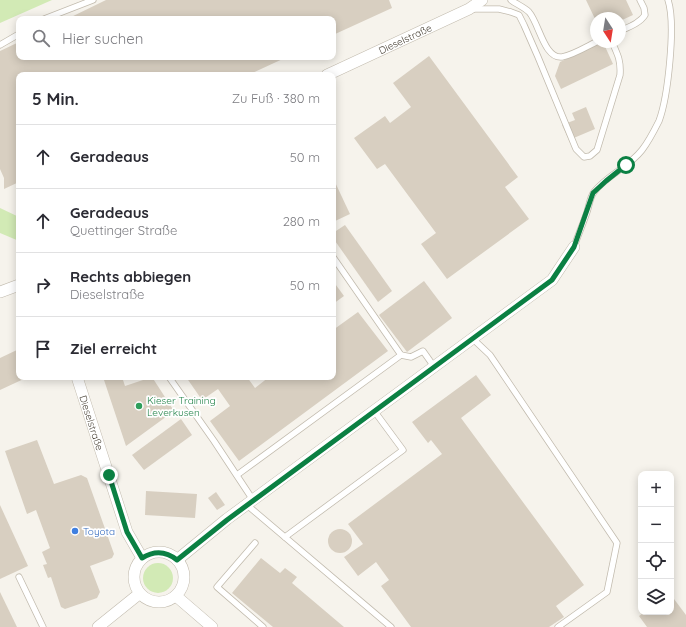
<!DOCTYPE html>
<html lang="de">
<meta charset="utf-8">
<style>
:root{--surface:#fff;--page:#f2f2f3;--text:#2b2b33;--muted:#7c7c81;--line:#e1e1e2}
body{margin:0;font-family:Quicksand,sans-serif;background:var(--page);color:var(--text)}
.controls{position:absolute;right:12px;bottom:12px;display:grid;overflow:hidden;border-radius:8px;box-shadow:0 2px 10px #0003}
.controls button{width:36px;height:36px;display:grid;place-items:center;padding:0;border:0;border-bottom:1px solid var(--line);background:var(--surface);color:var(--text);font:20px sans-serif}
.compass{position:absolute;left:590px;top:12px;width:36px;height:36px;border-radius:50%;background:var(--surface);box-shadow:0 2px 10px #0003;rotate:168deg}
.stop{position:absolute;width:12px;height:12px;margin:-9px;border:3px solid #0b8043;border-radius:50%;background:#fff}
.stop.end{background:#0b8043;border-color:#fff;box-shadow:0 1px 4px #0008}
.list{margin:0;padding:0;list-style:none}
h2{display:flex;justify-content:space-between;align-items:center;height:52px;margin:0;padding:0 16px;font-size:17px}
h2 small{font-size:13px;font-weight:400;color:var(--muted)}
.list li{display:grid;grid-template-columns:26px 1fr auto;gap:12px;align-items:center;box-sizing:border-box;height:64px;padding:0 16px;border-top:1px solid var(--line)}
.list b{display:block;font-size:15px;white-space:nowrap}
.list p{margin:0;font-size:13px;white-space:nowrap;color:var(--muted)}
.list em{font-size:13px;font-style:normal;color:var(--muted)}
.icon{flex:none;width:22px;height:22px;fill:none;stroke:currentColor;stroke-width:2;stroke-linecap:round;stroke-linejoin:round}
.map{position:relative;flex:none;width:686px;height:627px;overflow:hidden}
.search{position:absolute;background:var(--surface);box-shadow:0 2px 10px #0003;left:16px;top:16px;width:320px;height:44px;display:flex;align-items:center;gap:10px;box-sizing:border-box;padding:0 14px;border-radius:8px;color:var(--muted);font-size:15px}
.panel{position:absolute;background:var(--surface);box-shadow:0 2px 10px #0003;left:16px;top:72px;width:320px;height:308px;border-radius:8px}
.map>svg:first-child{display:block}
.green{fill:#d2eab5}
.building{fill:#d8cfc1}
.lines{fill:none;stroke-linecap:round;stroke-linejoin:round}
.service-casing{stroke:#c2bbae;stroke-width:7}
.minor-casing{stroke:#c2bbae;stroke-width:12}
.service{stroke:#fff;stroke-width:5.5}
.minor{stroke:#fff;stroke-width:11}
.route{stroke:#0b8043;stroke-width:5}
.leisure-dot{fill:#2e9e5b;stroke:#fff;stroke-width:1.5}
.shop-dot{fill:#3f7fe0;stroke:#fff;stroke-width:1.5}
.labels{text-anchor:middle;stroke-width:3.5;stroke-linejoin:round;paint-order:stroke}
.street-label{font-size:10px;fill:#4b4439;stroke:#fff}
.leisure-label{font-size:10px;fill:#27864d;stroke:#fff;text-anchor:start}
.shop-label{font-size:10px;fill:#366cbe;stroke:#fff;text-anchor:start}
</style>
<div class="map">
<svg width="686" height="627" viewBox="0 0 686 627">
<rect width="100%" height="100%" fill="#f6f3ec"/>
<g class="green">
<polygon points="0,0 52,0 0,23"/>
<polygon points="0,208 19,217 19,241 0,233"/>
<circle cx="158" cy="578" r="15"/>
</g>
<g class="building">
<polygon points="106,0 389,0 392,8 333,35 333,19 67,19"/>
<polygon points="586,0 626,0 633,15 620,21 620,18 596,18 596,21"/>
<polygon points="19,42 19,57 287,57 248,75 19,75 19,182 4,189 4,178 0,169 0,51"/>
<polygon points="603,42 613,64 561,89 555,76 560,62"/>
<polygon points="429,56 518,177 505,187 529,219 447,279 421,244 436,233 385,164 377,169 354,138 385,116 390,123 411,107 393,83"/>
<polygon points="586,107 595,129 569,140 562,125 575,120 572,113"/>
<polygon points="333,178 350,214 333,222"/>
<polygon points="345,225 392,291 378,302 333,238 333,233"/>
<polygon points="333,281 344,296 333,304"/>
<polygon points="424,281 452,318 407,352 379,315"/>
<polygon points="358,312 388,351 239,461 210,421 230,406 218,389 202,400 186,377 247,377 255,388 269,377 333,377 333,330"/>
<polygon points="19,349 19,377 28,377 0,390 0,358"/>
<polygon points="476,375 491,395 461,418 584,585 556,606 564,617 549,627 411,627 381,586 389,580 376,562 358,576 344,557 363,544 348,524 442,454 431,440 428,443 412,422"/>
<polygon points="103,377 127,377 128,378 123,380 125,386 152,377 174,411 126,446"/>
<polygon points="181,419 192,435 144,470 132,455"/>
<polygon points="37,440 54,484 81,475 87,478 114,554 112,558 90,566 100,592 97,598 65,609 61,607 51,577 48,578 43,565 47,564 42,552 50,548 36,510 27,514 5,451"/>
<polygon points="146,491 197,494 195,518 145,515"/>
<polygon points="216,492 225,505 217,510 208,498"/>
<polygon points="0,505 28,566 0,579"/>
<circle cx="340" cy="541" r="12"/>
<polygon points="261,558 280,573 285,568 297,577 292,583 344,627 273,627 232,593"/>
<polygon points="0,592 17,627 0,627"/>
<polygon points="671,595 686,615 686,627 647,627 639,616 645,612 671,612"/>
</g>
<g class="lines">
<defs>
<g id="service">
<path d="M 511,0 C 516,4 524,7 529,12 C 539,23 544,59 562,57 C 573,55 586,47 596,42"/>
<path d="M 473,9 L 499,9 L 511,12 L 519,15 L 524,25 L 538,57 L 576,149 L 584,157 L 590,156 L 597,150 L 620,75 C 621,61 618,55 612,42"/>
<polyline points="44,19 93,0"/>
<path d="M 620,31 C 629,27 640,23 645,15 L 644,8 L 640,0"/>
<polyline points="0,45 19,34"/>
<path d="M 574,247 C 578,235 583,224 587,212 C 589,206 590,197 594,192 C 607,175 629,167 642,150 C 649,141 654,131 659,121 C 668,97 676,24 668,0"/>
<polyline points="333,257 401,355 411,357 423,351 435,368"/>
<polyline points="473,339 490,355 617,543 607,592 558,627"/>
<polyline points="169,377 214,441 253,500"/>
<polyline points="237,475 401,355"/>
<polyline points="247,505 391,627"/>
<polyline points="285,537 403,450 375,412"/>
<polyline points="255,543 217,587 263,627"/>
<polyline points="19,577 43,627"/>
</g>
<g id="minor">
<path id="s1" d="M 327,75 L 469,9 L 482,0"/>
<polyline points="0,292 19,285"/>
<path id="s2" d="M 77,377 L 127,532 L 142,558"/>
<circle cx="159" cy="577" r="25"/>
<polyline points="177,560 227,519 552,280 574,247"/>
<polyline points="176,596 212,627"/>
<polyline points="98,627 139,594"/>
</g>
</defs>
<use href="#service" class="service-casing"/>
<use href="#minor" class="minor-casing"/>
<use href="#service" class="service"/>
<use href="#minor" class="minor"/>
</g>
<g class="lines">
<path class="route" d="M 109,475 L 127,532 L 142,558 C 155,550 166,551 177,560 L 227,520 L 552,280 L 574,247 L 593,193 L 606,181 L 626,165"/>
</g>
<circle class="leisure-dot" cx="139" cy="406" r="4"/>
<circle class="shop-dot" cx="75" cy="531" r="4"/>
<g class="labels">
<g class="street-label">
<text dy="4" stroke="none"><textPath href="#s1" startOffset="86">Dieselstraße</textPath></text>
<text dy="4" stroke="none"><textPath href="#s2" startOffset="48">Dieselstraße</textPath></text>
</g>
<g class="leisure-label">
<text x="147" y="404">Kieser Training<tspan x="147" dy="12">Leverkusen</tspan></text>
</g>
<g class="shop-label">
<text x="83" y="535">Toyota</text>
</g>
</g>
</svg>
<div class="controls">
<button>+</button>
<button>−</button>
<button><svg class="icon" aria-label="locate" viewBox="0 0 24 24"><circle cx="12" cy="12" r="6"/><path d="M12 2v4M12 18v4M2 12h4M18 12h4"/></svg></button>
<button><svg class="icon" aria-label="layers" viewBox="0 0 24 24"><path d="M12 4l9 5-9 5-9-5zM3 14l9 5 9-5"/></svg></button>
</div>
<svg class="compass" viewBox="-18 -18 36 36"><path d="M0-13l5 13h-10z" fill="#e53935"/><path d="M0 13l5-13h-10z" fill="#7c7c81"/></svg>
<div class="stop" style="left:626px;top:165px"></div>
<div class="stop end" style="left:109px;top:475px"></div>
<div class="search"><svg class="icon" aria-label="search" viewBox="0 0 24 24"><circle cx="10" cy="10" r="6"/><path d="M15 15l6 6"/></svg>Hier suchen</div>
<section class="panel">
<h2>5 Min.<small>Zu Fuß · 380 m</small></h2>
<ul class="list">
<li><svg class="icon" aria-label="ahead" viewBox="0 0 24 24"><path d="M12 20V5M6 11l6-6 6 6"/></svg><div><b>Geradeaus</b></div><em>50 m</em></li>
<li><svg class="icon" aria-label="ahead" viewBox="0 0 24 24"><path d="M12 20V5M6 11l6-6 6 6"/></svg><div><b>Geradeaus</b><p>Quettinger Straße</p></div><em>280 m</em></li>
<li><svg class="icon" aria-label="right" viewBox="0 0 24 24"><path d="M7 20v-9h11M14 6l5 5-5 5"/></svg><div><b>Rechts abbiegen</b><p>Dieselstraße</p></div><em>50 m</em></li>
<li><svg class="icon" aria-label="arrive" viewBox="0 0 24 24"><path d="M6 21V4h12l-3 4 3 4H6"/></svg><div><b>Ziel erreicht</b></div></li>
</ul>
</section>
</div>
